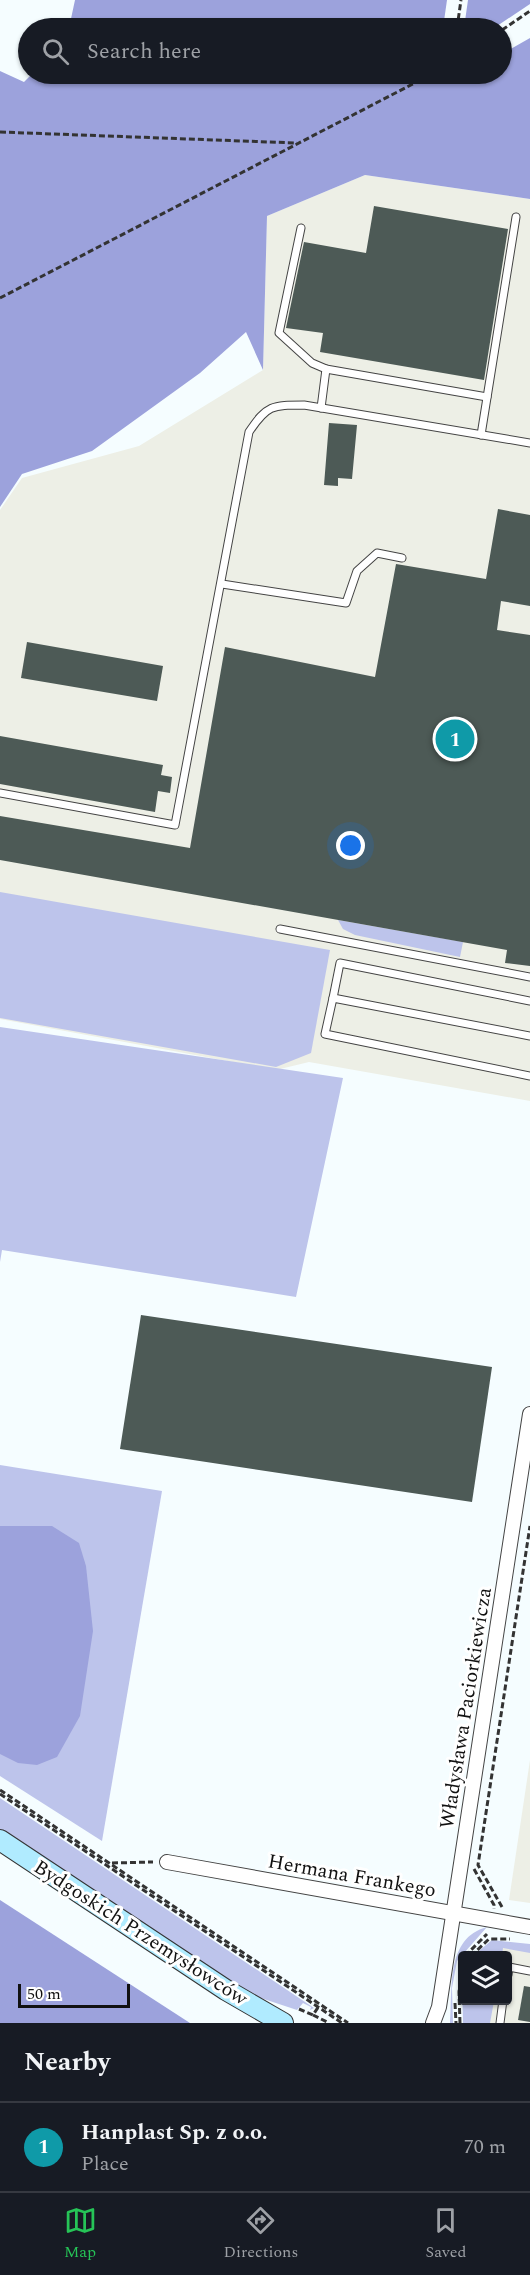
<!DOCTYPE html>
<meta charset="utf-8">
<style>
:root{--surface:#171b24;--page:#242831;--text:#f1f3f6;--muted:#9ea1a6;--line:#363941;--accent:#26c457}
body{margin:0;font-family:Spectral,serif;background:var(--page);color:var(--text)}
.controls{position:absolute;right:18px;bottom:18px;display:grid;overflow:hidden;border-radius:6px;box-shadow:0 2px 4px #0004}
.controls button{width:54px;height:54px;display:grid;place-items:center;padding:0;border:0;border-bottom:2px solid var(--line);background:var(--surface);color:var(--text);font:30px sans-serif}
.scale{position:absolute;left:18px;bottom:15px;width:112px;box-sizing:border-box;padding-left:6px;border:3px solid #111;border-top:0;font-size:16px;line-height:21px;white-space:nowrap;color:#111;-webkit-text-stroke:4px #fff;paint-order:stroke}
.you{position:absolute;left:351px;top:846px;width:21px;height:21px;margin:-15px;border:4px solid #fff;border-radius:50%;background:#1a73e8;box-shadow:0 0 0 9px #1a73e833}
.badge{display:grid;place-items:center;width:39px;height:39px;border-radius:50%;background:var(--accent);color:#fff;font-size:20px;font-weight:700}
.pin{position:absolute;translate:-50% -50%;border:3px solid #fff;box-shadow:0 2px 6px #0006}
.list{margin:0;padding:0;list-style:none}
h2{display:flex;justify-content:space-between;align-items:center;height:78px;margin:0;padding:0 24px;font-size:26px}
h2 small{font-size:20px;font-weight:400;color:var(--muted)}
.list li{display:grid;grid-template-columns:39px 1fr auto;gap:18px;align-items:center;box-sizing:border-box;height:90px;padding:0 24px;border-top:2px solid var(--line)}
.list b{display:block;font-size:22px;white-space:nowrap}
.list p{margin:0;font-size:20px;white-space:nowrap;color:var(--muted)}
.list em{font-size:20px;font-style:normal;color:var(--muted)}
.icon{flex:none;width:33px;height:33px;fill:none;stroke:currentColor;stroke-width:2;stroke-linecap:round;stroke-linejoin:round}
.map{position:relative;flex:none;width:530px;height:2023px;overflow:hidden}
.search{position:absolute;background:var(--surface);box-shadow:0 2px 4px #0004;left:18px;right:18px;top:18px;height:66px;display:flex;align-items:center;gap:15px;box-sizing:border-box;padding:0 21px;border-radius:33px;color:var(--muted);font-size:22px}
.sheet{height:168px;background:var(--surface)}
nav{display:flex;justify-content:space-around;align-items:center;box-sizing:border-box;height:84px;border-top:2px solid var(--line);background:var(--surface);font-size:16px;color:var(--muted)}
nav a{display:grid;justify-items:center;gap:3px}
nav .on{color:var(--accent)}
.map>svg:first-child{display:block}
.industrial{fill:#edefe6}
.green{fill:#bdc4eb}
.forest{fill:#9ca2dc}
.building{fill:#4d5a56}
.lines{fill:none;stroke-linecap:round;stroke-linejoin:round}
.lane-casing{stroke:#444;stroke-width:9}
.street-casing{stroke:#444;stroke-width:16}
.secondary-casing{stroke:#333;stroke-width:22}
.path{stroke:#333;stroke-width:3;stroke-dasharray:6 3;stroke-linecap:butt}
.lane{stroke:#fff;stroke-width:7}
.street{stroke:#fff;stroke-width:14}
.secondary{stroke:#b0ebff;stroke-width:20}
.labels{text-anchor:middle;stroke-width:6;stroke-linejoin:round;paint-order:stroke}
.street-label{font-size:20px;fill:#111;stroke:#fff}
</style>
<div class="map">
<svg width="530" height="2023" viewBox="0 0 530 2023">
<rect width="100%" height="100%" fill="#f5fdff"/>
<g class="industrial">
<polygon points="365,175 530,199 530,1101 309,1062 276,1070 0,1019 0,510 22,478 139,446 263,370 267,216"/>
<polygon points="530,1760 530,1903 509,1900"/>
<polygon points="499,1946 530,1951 530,2023 483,2023 487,2001 508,2000 508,1956 496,1955"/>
</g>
<g class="green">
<polygon points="0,892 330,950 311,1053 276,1067 0,1018"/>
<polygon points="338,920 463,942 460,957 355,935 343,929"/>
<polygon points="0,1027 343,1078 296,1297 2,1250 0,1262"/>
<polygon points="0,1465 162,1491 102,1841 0,1776"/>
<polygon points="0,1798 314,2008 310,2010 311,2007 303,2003 297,2010 246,1993 0,1830"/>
<path d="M 487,1927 L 457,1961 L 452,1988 L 453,2023 L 450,2023 C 453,1990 445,1938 487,1927 Z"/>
<polygon points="492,1940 530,1944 530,1953 503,1948 502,1955 474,1955"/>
<polygon points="462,1982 462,2000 494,2001 490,2023 463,2023"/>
</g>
<g class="forest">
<polygon points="75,0 447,0 443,28 69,28"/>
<polygon points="468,0 530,0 530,4 494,28 464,28"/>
<polygon points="530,38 530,199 365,175 267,216 263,370 246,332 200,373 92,451 22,474 0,507 0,71 24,82 32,74 437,74 436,82 468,74 502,74 502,54"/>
<polygon points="0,1526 52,1526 79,1543 86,1566 93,1631 80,1716 57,1757 37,1765 18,1763 0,1754"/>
<polygon points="0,1900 190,2023 0,2023"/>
</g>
<g class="building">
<polygon points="374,206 508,229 484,380 320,352 323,333 286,328 304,242 366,253"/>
<polygon points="329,423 357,425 352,479 338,478 338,486 324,485"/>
<polygon points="498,509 530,515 530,606 501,601 497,630 530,635 530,966 505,963 507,950 0,860 0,816 190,848 225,647 375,677 396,564 486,579"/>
<polygon points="27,642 163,666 157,701 21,678"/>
<polygon points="0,736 163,765 161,775 172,777 170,793 158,791 155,812 0,784"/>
<polygon points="141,1315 492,1367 472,1502 120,1449"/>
<polygon points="524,1986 530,1987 530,2022 518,2020"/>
</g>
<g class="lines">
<defs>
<g id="lane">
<polyline points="301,228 279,333 312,363 326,369 321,408"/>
<polyline points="326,369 487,397"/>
<polyline points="481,435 516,217"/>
<polyline points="222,584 346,603 357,571 377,553 402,558"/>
<path d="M 0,793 L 175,825 L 249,432 C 267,405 272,405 304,405 L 530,443"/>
<polyline points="280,929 530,977"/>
<polyline points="333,998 340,963 530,1001"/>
<polyline points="530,1036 333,998 325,1034 530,1076"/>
<polyline points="508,1975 509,1967 530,1971"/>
<polyline points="500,2023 503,2000"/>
</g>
<g id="street">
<polyline points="167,1862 530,1927"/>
<polyline points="433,2023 439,2007 530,1414"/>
</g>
<polyline id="secondary" points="0,1840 226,1990 283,2023"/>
</defs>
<use href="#lane" class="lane-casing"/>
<use href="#street" class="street-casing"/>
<use href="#secondary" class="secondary-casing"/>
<g class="path">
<polyline points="457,28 461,0"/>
<polyline points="502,30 530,11"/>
<polyline points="0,132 297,143"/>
<polyline points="0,298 432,74"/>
<polyline points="0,1790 348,2023"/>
<polyline points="0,1794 342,2023"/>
<polyline points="112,1863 153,1862"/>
<polyline points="474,1869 494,1905 494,1909"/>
<polyline points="502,1907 478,1865 530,1526"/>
<polyline points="465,1956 487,1934"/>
<polyline points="471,1956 489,1939 510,1939"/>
<polyline points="455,2003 456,2023"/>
<polyline points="299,2009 313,2015 319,2006"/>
<polyline points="313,2015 327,2022"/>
<polyline points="460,2023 459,1992 462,1965"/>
</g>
<use href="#lane" class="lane"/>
<use href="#street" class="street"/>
<use href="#secondary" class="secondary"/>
</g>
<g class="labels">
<g class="street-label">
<text transform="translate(465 1708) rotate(-81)" y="7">Władysława Paciorkiewicza</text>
<text transform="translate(352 1875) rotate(10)" y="7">Hermana Frankego</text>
<text transform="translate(141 1932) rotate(33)" y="7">Bydgoskich Przemysłowców</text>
</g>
</g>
</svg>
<div class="controls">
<button><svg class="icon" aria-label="layers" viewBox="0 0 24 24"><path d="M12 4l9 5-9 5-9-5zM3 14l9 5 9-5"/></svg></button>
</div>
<div class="scale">50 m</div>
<div class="you"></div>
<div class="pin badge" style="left:455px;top:739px;background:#0f9aa8">1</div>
<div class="search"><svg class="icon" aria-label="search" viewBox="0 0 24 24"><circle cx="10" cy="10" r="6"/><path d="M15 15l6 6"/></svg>Search here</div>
</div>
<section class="sheet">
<h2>Nearby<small></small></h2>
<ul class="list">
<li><span class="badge" style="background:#0f9aa8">1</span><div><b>Hanplast Sp. z o.o.</b><p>Place</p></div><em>70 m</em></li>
</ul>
</section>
<nav>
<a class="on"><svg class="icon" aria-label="map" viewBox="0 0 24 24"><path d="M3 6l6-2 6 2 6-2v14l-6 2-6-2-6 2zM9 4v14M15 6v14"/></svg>Map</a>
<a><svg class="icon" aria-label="directions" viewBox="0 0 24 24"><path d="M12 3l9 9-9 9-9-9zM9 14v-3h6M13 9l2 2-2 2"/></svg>Directions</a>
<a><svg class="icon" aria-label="saved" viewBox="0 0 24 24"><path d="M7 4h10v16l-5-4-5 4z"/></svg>Saved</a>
</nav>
